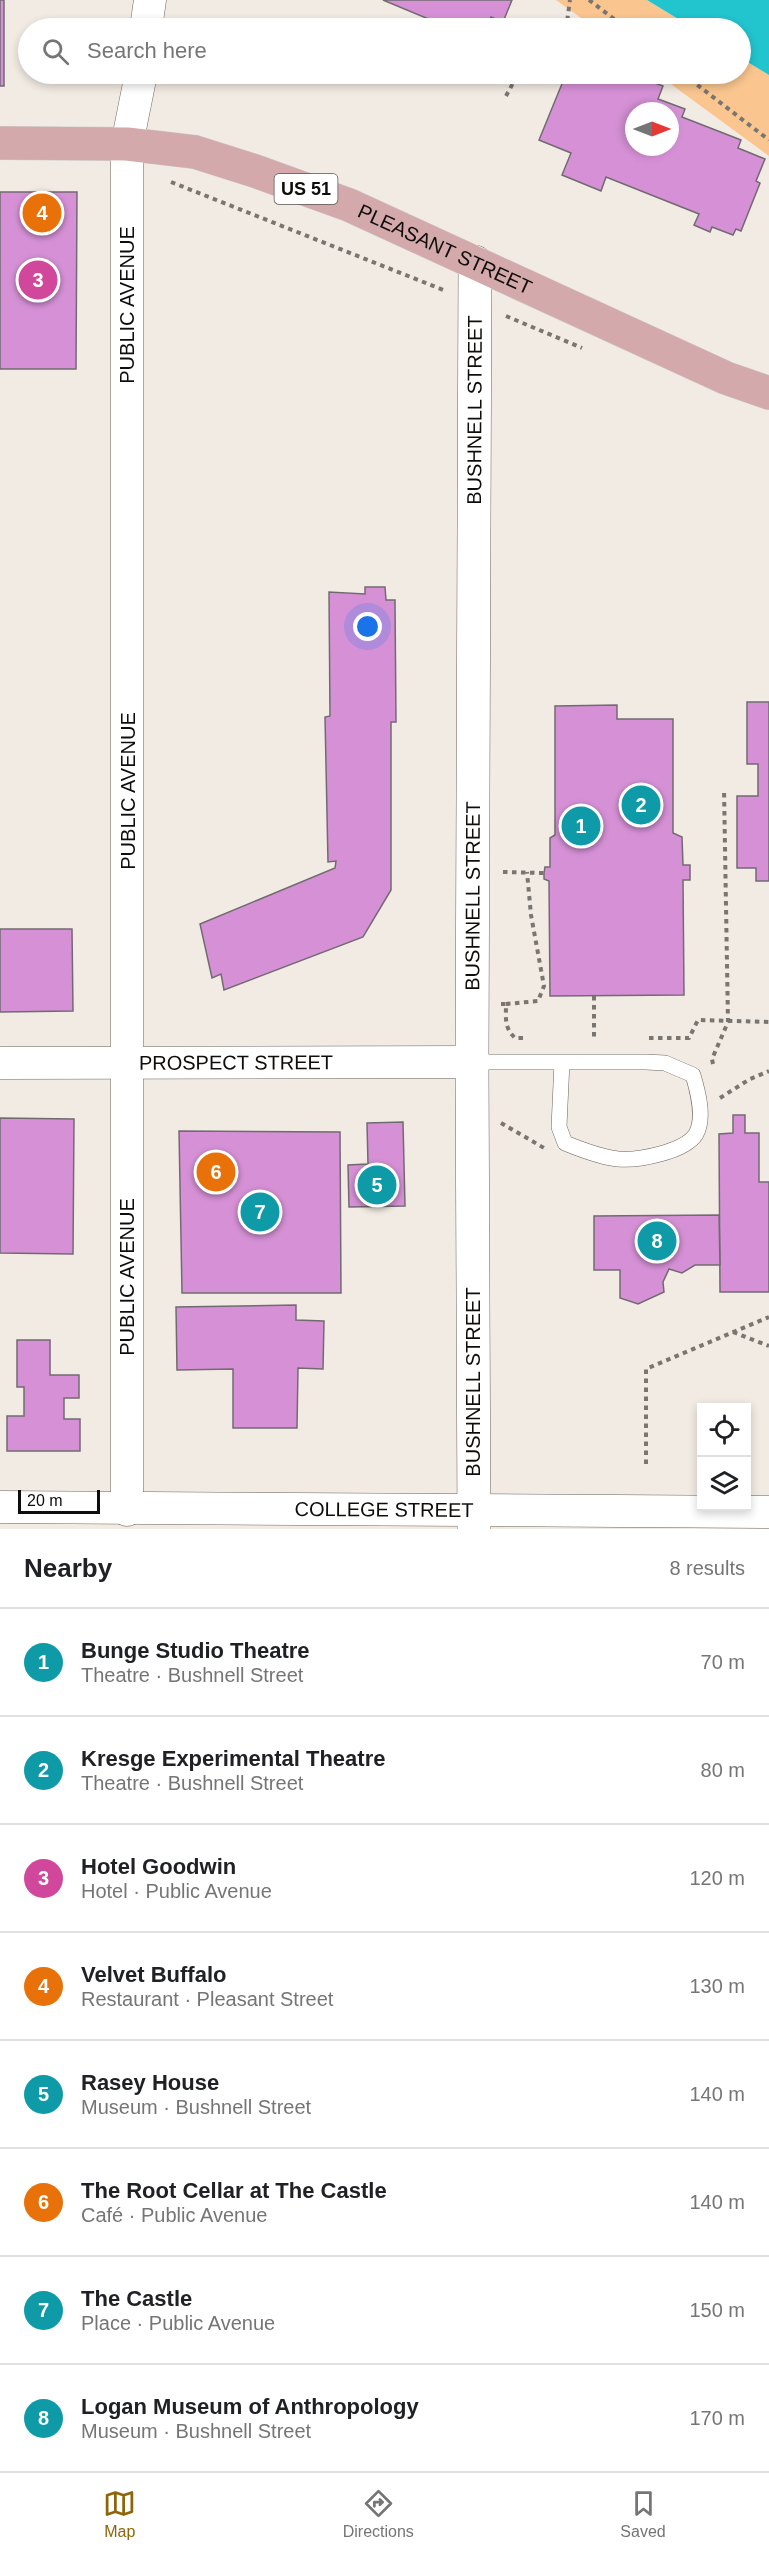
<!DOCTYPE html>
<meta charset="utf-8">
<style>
:root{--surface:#fff;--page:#f2f2f2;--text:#202124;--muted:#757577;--line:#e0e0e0;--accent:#8e650a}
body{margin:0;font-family:Arial,sans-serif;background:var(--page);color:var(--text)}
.controls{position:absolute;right:18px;bottom:18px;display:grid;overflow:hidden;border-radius:0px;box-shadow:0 3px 9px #0003}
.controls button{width:54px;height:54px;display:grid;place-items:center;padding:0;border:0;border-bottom:2px solid var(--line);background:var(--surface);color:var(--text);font:30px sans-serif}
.compass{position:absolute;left:625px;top:102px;width:54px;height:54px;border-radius:50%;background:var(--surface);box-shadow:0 3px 9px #0003;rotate:90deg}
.scale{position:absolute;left:18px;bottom:15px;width:82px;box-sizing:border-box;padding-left:6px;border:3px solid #0f0d0b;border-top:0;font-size:16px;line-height:21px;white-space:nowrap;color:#0f0d0b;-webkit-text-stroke:4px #fff;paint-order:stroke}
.you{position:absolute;left:368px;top:627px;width:21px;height:21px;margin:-15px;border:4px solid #fff;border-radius:50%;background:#1a73e8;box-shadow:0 0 0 9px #1a73e833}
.badge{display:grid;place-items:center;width:39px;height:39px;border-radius:50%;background:var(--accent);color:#fff;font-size:20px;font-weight:700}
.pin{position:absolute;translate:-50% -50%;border:3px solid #fff;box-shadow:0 2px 6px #0006}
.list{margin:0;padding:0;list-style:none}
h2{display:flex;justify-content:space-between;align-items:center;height:78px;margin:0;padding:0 24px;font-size:26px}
h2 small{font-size:20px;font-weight:400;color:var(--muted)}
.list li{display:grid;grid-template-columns:39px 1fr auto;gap:18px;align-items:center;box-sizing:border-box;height:108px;padding:0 24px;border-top:2px solid var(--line)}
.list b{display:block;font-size:22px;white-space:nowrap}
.list p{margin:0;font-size:20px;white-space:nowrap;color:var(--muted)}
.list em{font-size:20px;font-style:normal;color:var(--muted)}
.icon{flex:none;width:33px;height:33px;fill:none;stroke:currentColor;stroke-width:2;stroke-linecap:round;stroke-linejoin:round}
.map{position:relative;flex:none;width:769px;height:1529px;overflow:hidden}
.search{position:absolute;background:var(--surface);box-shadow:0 3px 9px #0003;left:18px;right:18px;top:18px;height:66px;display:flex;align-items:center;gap:15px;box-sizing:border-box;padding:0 21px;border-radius:33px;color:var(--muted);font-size:22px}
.sheet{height:942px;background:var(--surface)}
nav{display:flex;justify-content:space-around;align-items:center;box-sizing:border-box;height:84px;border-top:2px solid var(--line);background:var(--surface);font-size:16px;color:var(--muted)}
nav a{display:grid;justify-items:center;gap:3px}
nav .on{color:var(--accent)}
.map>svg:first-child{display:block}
.green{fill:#fac58f}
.water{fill:#22c4ce}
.building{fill:#d691d6;stroke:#716b71;stroke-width:1.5;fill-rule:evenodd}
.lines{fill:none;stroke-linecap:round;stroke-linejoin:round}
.service-casing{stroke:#6b645e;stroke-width:16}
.minor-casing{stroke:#6b645e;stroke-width:33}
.tertiary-casing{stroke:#6b645e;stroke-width:34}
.primary-casing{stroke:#cacac9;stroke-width:34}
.path{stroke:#797571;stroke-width:4;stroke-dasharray:4.5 4.5;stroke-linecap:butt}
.service{stroke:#fff;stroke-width:15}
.minor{stroke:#fff;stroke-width:32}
.tertiary{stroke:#fff;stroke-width:33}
.primary{stroke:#d4a9ac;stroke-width:33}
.labels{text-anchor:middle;stroke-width:4.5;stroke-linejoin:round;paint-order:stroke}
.shield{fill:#fff;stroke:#575654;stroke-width:1.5}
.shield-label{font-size:18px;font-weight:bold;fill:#0f0d0b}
.street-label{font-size:20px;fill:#0f0d0b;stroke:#fff}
</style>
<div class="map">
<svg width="769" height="1529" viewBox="0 0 769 1529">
<rect width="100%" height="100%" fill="#f2ebe4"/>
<g class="green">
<polygon points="556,0 647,0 693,28 595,28"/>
<polygon points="741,58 769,75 769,156 657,74 740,74"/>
</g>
<polygon class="water" points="647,0 769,0 769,75 741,58 740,28 693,28"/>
<g class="building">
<rect x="0" y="0" width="4" height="86"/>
<polygon points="383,0 512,0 503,22 491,17 486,28 450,28"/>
<path d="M 566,74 L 631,74 L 663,86 L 658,99 L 685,109 L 682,117 L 741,140 L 738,148 L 765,159 L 756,181 L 760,183 L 741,231 L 736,229 L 733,235 L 712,227 L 710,232 L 694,225 L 699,214 L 606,177 L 601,191 L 562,175 L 571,153 L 539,140 ZM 634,111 L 670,111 L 670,147 L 634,147 Z"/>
<polygon points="0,192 77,192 76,369 0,369"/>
<polygon points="365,587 385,587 386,600 395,600 396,722 391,722 391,890 363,937 224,990 221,974 212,978 200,924 335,868 336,861 328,862 325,717 330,716 329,592 365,594"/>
<polygon points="747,702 769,702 769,881 756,881 756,868 737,868 737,796 758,796 758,764 747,764"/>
<polygon points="617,705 617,719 673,719 673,833 682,837 683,865 690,865 690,880 683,880 684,995 550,996 549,881 544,879 544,873 545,867 550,867 550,838 555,835 555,706"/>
<polygon points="0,929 72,929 73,1011 0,1012"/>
<polygon points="733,1115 745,1115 745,1133 759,1133 759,1182 769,1182 769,1292 720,1292 719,1134 733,1133"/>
<polygon points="0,1118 74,1119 73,1254 0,1253"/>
<polygon points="403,1122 405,1206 349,1207 348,1165 368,1164 367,1123"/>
<polygon points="179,1131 340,1132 341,1293 182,1293"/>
<polygon points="719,1215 720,1265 695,1265 682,1273 669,1269 663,1282 664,1292 638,1304 620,1298 620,1270 594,1270 594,1216"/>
<polygon points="296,1305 296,1320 324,1321 323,1369 298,1368 297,1428 233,1428 233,1369 177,1370 176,1307"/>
<polygon points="17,1340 50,1340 50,1375 79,1375 79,1398 64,1398 64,1419 80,1419 80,1451 7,1451 7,1416 24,1416 24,1387 17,1387"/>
</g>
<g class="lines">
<defs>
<path id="service" d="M 472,1062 L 646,1062 L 665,1063 L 693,1075 C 698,1092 705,1118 696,1134 C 685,1152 637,1161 618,1159 C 600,1157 582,1150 565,1143 L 559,1127 L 562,1062"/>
<g id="minor">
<polyline points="146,28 150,0"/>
<path id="s1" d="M 0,1063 L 472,1062"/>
<path id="s2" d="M 0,1507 L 769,1512"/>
<polyline points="127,1510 127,144 141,74"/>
</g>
<g id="tertiary">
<path id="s3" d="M 474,1529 L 472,1062 L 475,262"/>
</g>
<g id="primary">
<path id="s4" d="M 0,143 L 127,144 L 195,152 L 255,171 L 349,205 L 726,378 L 769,393"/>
</g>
</defs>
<use href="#service" class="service-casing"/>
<use href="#minor" class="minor-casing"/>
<use href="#tertiary" class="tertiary-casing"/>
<use href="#primary" class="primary-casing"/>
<g class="path">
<polyline points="589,0 626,28"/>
<polyline points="552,28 567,22 570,0"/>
<polyline points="683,74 769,140"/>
<polyline points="506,96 518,74"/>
<polyline points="171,182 446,291"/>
<polyline points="506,316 582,348"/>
<polyline points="503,872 544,873"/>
<polyline points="594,996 594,1038"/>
<path d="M 501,1004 L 506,1004 C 506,1019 504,1027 515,1038 L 525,1038"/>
<polyline points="506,1004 538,1001 544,986 531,915 527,872"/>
<polyline points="649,1038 689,1038 698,1020 769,1022"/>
<polyline points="713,1064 712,1059 728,1022 724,789"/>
<polyline points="720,1098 750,1079 769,1071"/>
<polyline points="501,1123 544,1148"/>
<polyline points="733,1332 769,1346"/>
<polyline points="646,1464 646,1369 769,1317"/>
</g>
<use href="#service" class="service"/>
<use href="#minor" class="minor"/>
<use href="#tertiary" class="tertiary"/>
<use href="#primary" class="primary"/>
</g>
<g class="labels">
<rect class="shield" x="274.5" y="174" width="63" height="30" rx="4.5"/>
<g class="shield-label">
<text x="306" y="195">US 51</text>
</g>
<g class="street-label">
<text dy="7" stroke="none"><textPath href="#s4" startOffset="464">PLEASANT STREET</textPath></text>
<text transform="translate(127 305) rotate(-90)" y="7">PUBLIC AVENUE</text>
<text dy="7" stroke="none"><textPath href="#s3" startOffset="1119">BUSHNELL STREET</textPath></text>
<text transform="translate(128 791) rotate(-90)" y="7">PUBLIC AVENUE</text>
<text dy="7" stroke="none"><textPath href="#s3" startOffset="633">BUSHNELL STREET</textPath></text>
<text dy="7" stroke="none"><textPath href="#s1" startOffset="236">PROSPECT STREET</textPath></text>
<text transform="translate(127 1277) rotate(-90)" y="7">PUBLIC AVENUE</text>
<text transform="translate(473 1382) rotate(-90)" y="7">BUSHNELL STREET</text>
<text dy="7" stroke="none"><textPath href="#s2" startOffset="384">COLLEGE STREET</textPath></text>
</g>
</g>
</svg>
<div class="controls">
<button><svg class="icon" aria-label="locate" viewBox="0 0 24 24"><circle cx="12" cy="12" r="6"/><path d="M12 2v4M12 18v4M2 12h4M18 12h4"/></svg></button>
<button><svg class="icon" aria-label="layers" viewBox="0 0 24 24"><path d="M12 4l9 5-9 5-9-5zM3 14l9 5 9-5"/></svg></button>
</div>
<svg class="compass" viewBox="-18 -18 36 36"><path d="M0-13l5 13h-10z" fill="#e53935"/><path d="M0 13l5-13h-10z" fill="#757577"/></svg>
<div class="scale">20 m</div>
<div class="you"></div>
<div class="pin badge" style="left:581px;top:826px;background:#0f9aa8">1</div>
<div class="pin badge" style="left:641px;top:805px;background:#0f9aa8">2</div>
<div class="pin badge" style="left:38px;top:280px;background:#d1479c">3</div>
<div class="pin badge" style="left:42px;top:213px;background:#e8710a">4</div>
<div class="pin badge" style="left:377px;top:1185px;background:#0f9aa8">5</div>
<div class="pin badge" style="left:216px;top:1172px;background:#e8710a">6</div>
<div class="pin badge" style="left:260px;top:1212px;background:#0f9aa8">7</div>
<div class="pin badge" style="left:657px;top:1241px;background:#0f9aa8">8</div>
<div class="search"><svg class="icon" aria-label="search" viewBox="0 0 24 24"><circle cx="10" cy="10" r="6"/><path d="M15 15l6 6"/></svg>Search here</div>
</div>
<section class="sheet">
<h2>Nearby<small>8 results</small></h2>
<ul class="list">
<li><span class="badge" style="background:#0f9aa8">1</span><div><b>Bunge Studio Theatre</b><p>Theatre · Bushnell Street</p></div><em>70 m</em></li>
<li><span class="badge" style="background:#0f9aa8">2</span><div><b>Kresge Experimental Theatre</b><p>Theatre · Bushnell Street</p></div><em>80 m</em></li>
<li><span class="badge" style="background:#d1479c">3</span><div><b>Hotel Goodwin</b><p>Hotel · Public Avenue</p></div><em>120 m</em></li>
<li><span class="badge" style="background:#e8710a">4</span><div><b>Velvet Buffalo</b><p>Restaurant · Pleasant Street</p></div><em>130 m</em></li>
<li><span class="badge" style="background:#0f9aa8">5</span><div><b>Rasey House</b><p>Museum · Bushnell Street</p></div><em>140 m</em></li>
<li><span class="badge" style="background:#e8710a">6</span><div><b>The Root Cellar at The Castle</b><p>Café · Public Avenue</p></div><em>140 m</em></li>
<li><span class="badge" style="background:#0f9aa8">7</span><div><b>The Castle</b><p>Place · Public Avenue</p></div><em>150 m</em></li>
<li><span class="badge" style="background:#0f9aa8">8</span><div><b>Logan Museum of Anthropology</b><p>Museum · Bushnell Street</p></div><em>170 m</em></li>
</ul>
</section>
<nav>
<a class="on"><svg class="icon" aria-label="map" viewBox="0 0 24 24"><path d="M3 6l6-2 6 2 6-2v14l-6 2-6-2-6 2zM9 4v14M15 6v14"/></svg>Map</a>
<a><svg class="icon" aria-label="directions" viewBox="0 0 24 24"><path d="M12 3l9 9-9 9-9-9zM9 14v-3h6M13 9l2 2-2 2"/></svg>Directions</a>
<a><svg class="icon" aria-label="saved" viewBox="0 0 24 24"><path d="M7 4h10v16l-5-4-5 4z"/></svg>Saved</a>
</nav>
